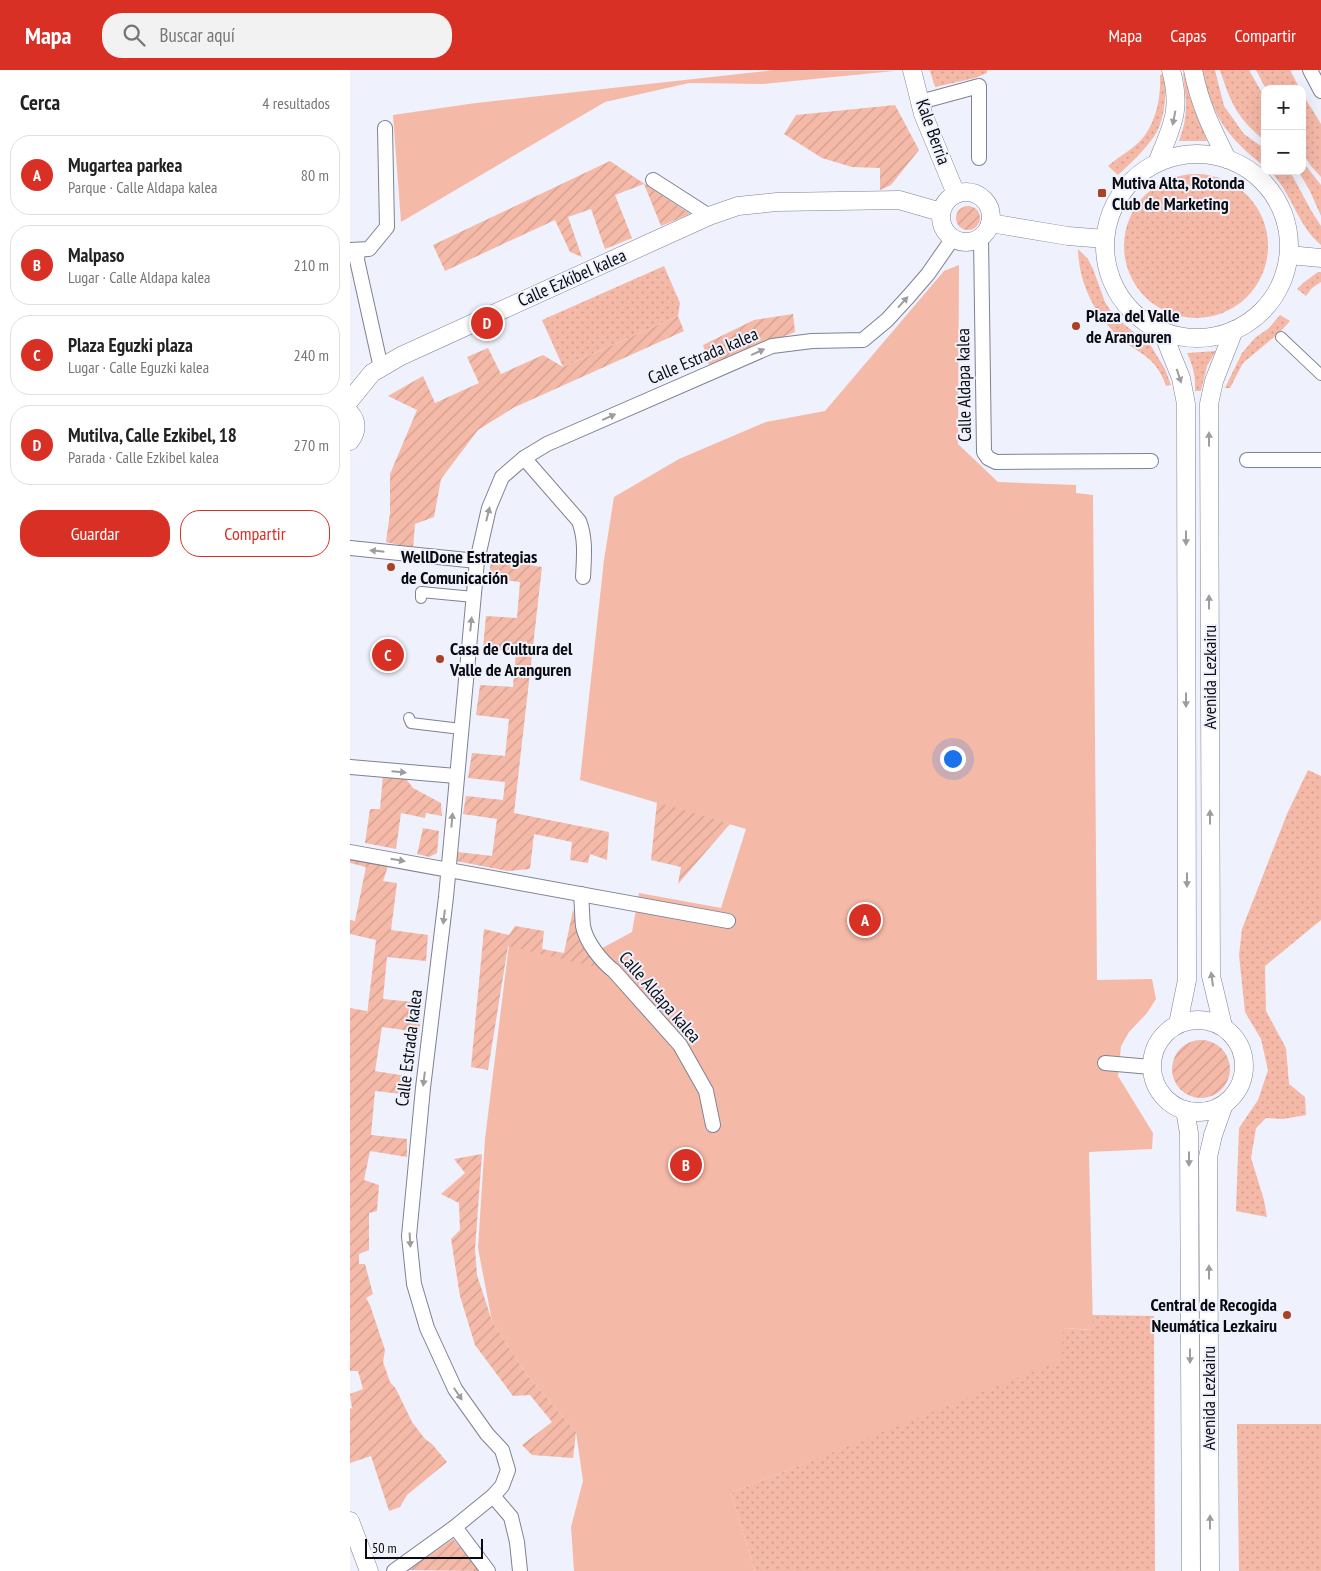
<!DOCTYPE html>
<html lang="es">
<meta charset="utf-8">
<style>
:root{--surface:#fff;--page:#f2f2f2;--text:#222;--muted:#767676;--line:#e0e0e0;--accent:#d93025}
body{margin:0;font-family:"PT Sans Narrow",sans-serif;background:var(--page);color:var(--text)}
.controls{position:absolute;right:15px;top:15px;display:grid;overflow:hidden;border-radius:10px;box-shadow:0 5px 20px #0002}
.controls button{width:45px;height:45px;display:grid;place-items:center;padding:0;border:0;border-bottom:1px solid var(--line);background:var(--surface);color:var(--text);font:25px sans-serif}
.scale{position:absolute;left:15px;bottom:12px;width:118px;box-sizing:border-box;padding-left:5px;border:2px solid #0a0b10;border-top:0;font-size:14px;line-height:18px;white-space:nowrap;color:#0a0b10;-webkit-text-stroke:4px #eff1fc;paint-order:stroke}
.you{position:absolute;left:602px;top:688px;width:18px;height:18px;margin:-12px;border:4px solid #fff;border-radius:50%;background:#1a73e8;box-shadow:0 0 0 8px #1a73e833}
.badge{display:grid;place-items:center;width:32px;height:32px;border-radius:50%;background:var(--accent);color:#fff;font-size:16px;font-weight:700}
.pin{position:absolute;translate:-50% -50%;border:2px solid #fff;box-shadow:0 1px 5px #0006}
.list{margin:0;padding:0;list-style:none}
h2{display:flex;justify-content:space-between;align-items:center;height:65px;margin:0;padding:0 20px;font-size:21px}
h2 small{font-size:16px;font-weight:400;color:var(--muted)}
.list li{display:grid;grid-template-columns:32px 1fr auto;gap:15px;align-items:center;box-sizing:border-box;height:80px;margin:0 10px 10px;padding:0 10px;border:1px solid var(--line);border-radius:20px}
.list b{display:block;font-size:19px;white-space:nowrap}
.list p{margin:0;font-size:16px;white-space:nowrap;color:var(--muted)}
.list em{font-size:16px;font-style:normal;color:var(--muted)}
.actions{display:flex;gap:10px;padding:15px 20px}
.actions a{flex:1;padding:11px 0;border:1px solid var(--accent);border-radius:20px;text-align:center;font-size:18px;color:var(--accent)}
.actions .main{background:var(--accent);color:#fff}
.icon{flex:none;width:28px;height:28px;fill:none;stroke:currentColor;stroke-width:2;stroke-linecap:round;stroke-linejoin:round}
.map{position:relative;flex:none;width:971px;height:1501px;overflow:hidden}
header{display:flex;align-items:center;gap:30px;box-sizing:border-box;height:70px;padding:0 25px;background:var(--accent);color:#fff}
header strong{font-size:24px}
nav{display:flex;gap:28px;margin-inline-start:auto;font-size:18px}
.search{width:350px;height:45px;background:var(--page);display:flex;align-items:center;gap:12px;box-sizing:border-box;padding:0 18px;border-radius:20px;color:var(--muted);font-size:19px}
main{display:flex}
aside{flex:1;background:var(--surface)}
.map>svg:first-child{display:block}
.grass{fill:url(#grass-dots)}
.park{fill:#f5b9a8}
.garden{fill:url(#garden-furrows)}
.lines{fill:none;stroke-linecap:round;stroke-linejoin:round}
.pedestrian-casing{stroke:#7e8292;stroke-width:12}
.minor-casing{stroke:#7e8292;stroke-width:16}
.tertiary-casing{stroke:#7e8292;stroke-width:19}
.pedestrian{stroke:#fff;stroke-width:10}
.minor{stroke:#fff;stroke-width:14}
.tertiary{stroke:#fff;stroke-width:18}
.oneway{fill:#9d9d9f}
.poi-dot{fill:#a94124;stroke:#eff1fc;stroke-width:2}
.labels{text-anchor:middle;stroke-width:4;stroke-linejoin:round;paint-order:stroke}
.street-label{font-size:18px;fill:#0a0b10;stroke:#eff1fc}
.poi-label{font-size:18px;font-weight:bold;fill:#0a0b10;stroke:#eff1fc;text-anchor:start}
</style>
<header>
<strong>Mapa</strong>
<div class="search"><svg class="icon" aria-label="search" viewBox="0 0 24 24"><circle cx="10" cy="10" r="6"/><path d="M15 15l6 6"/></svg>Buscar aquí</div>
<nav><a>Mapa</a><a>Capas</a><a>Compartir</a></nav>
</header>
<main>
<aside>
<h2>Cerca<small>4 resultados</small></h2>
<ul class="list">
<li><span class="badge">A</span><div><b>Mugartea parkea</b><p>Parque · Calle Aldapa kalea</p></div><em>80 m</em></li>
<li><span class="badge">B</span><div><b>Malpaso</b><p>Lugar · Calle Aldapa kalea</p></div><em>210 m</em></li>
<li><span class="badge">C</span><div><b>Plaza Eguzki plaza</b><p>Lugar · Calle Eguzki kalea</p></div><em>240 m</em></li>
<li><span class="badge">D</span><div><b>Mutilva, Calle Ezkibel, 18</b><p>Parada · Calle Ezkibel kalea</p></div><em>270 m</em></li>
</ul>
<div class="actions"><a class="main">Guardar</a><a>Compartir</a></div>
</aside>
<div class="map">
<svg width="971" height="1501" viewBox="0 0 971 1501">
<defs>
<pattern id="grass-dots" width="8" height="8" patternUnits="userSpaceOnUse" patternTransform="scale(1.25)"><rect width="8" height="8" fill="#f5b9a8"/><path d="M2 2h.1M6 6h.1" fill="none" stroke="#d19e90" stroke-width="1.8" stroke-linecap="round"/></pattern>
<pattern id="garden-furrows" width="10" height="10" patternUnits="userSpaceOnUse" patternTransform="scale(1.25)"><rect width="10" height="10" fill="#f5b9a8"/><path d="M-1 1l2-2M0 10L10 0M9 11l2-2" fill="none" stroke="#d19e90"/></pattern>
</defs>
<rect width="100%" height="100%" fill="#eff1fc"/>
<g class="grass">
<polygon points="581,0 637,0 637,3 625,8 585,17 580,1"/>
<path d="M 851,0 L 865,0 L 874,36 L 894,64 L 915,79 L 915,97 C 876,66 864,48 851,0 Z"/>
<path d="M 870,0 L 899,0 L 915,28 L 915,71 C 887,48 881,34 870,0 Z"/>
<polygon points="906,0 940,0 950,19 916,19"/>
<path d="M 815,3 C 817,20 815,50 805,65 C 795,80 781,93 768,105 L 758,96 C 769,86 786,78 795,65 C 807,48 811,26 810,5 Z"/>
<path d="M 833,3 L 837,4 L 848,47 L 857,71 L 829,71 C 839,45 836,30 833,3 Z"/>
<polygon points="952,23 971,54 971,107 961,96 952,82"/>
<polygon points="952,91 971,115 971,146 959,119 948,101 952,101"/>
<path d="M 920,101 L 939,101 L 942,105 L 962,142 L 971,156 L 971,175 C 947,155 942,123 920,101 Z"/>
<circle cx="846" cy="176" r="72"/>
<path d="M 728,179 L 738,189 L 743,199 L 755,232 L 764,246 L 801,276 L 815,299 L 821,315 L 816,316 C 805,284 788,285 767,265 C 743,242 729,212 728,179 Z"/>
<polygon points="314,196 330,233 328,246 213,297 192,250"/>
<polygon points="968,202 971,202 971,212 962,218 956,226 947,219 953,213"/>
<polygon points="930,245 940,251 929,263 893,293 880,318 875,318 892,283 905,268 919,258"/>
<path d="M 866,281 L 857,296 L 851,321 L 845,321 C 846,307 843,296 837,283 Z"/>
<polygon points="958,700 971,706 971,850 915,896 916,941 936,978 939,1014 955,1027 956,1045 933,1049 916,1048 906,1058 901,1088 914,1130 917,1147 886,1141 889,1058 908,1030 918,1000 911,969 895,942 889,885 892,859 937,744"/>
<polygon points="742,1245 804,1246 805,1501 405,1501 381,1423 504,1373 713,1258 742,1260"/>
<polygon points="887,1354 971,1354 971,1501 889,1501"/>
</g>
<g class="park">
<polygon points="425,0 544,1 413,14 339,13 255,32 51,152 43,45 126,33"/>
<polygon points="609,195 608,374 648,412 726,415 726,423 743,425 747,910 802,909 806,929 797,943 779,962 771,976 768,1006 803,1063 802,1079 739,1082 743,1260 713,1258 712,1290 381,1423 405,1501 224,1501 221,1457 233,1411 226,1362 177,1305 142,1251 128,1178 135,1069 159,874 232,889 282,862 289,823 371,838 396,759 230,710 254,490 264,427 329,389 416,352 475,341 594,201"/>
</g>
<g class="garden">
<polygon points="545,35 569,80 541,115 530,120 530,98 502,97 472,88 434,64 446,45"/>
<polygon points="260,91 340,144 311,156 294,114 265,125 282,168 255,179 241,139 218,147 232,187 220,182 205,150 95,201 83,175"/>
<circle cx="618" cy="148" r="12"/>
<polygon points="443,244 445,262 359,295 353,275 404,250"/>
<polygon points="328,246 334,261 163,338 128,360 91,409 84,447 65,454 63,478 36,472 40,443 40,404 67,340 38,326 73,306 85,333 129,313 117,287 138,278 151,304 193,285 213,297"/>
<polygon points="141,489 192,497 164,743 259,762 257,790 240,784 238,793 220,790 222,772 184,764 180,799 158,801 106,791 108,782 142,786 147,749 113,744 116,726 153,730 155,712 118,708 122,683 155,686 159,649 126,645 130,615 163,617 166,581 133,578 136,546 167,548 170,512 139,508"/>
<polygon points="51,702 63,718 91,733 92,746 76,743 75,748 51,743 46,779 15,773 20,739 30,739 33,705"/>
<polygon points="307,732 380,754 328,814 331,797 301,790"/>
<polygon points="73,758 89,761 87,783 79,787 68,784 67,785"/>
<polygon points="0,789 38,796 33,811 47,813 41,860 78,865 76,891 37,887 33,929 72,933 69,962 32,957 25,1001 62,1007 61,1025 25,1021 21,1065 57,1069 57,1087 20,1081 14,1110 29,1115 27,1141 19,1143 19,1180 9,1184 9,1194 15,1194 23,1224 16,1228 20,1235 35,1280 33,1292 40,1312 46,1319 62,1352 75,1369 82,1374 97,1392 57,1425 50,1437 39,1441 21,1386 0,1393 0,1339 2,1338 0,1324 13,1319 8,1301 0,1301 0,938 17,941 17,945 26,870 0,864 0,850 5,851 16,797 0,793"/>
<polygon points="223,840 246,897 158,876 138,1000 121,997 134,859 159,865 165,856 194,861 192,879 214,883"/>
<circle cx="851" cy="999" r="29"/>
<polygon points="132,1084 125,1179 127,1205 142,1251 177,1305 226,1362 223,1388 182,1385 172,1375 202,1352 180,1325 163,1326 125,1275 110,1226 101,1169 110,1160 109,1133 91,1124 115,1103 104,1089"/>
<polygon points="103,1469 130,1501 58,1500"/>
</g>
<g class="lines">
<defs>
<g id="pedestrian">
<polyline points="931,267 971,305"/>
<polyline points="71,528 71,522 124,527"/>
<polyline points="59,648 61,653 111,659"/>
</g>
<g id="minor">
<polyline points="960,0 971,21"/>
<polyline points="570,32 629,16 629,88"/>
<polyline points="303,110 359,146"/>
<polyline points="631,167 634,382 638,388 646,392 801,391"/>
<polyline points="0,180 19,179 37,157 35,58"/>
<polyline points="8,180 7,190 31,298"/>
<path d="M 174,388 L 229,451 C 236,469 234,487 233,507"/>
<polyline points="897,390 971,390"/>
<polyline points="0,478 127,491"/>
<polyline points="0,697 106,706"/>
<polyline points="0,782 378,851"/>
<path d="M 231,824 C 232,835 232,846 233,856 C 236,872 251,891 264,901 L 330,975 L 356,1021 L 363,1055"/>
<polyline points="755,993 801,997"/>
<polyline points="143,1426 161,1447 167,1472 170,1501"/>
<polyline points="105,1457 138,1501"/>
<polyline points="44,1501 105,1457 143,1426 152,1416 158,1400 152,1380 137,1364 105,1319 77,1258 64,1214 59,1166 73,1018 96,827 127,491 139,438 152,407 174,388 197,374 422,276 462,271 513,270 537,250 559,226 578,204 603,168"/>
</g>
<g id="tertiary">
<polyline points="562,0 573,44 606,124"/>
<path d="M 843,0 C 850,35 861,57 877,89"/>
<circle cx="847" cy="176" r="92"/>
<path d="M 807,93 C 822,56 832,40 821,0"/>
<circle cx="616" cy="147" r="25"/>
<polyline points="640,153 718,166 755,169"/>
<polyline points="939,185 971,188"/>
<polyline points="812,261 831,308 836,334 837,910 828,954"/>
<polyline points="0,330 22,303 51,286 359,146 388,136 427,132 549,130 591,142"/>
<path d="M 0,343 C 8,352 7,362 0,371"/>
<circle cx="848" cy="996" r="46"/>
<polyline points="873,956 861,906 859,334 864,311 884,260"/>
<polyline points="835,1040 839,1063 841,1501"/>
<polyline points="0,1451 19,1501"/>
<polyline points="860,1501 858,1087 863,1065 873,1037"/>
</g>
</defs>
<use href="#pedestrian" class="pedestrian-casing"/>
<use href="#minor" class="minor-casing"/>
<use href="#tertiary" class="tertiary-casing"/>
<use href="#pedestrian" class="pedestrian"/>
<use href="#minor" class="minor"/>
<use href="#tertiary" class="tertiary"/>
</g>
<defs><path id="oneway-solid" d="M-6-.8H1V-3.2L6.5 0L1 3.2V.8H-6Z" transform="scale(1.25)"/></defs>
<g class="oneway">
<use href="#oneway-solid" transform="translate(824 48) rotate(101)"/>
<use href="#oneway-solid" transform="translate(553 232) rotate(-48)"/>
<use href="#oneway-solid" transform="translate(408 282) rotate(-24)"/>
<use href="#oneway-solid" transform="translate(829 306) rotate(72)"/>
<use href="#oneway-solid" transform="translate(259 347) rotate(-24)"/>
<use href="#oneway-solid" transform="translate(859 369) rotate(-90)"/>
<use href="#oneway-solid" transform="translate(138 444) rotate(-76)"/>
<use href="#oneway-solid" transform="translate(836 468) rotate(90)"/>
<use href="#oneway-solid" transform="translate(27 481) rotate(-174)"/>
<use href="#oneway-solid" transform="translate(859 532) rotate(-90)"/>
<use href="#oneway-solid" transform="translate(121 554) rotate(-84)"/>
<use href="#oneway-solid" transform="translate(836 630) rotate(90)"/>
<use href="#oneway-solid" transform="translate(49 702) rotate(5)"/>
<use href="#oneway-solid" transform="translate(860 747) rotate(-90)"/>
<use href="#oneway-solid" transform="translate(102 750) rotate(-85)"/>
<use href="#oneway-solid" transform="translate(48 790) rotate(10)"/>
<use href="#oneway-solid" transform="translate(837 810) rotate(90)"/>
<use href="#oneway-solid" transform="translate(94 847) rotate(97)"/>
<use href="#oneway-solid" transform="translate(862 909) rotate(-98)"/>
<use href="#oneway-solid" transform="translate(74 1009) rotate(97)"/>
<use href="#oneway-solid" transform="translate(839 1089) rotate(90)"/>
<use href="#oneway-solid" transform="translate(60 1170) rotate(87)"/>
<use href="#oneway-solid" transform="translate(859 1202) rotate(-90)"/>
<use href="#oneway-solid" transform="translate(840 1286) rotate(90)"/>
<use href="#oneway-solid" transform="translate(108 1324) rotate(56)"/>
<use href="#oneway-solid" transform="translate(860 1452) rotate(-90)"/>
</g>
<g class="poi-dot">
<rect x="747" y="118" width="10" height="10" rx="2.5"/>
<circle cx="726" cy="256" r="5"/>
<circle cx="41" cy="497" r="5"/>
<circle cx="90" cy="589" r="5"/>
<circle cx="937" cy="1245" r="5"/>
</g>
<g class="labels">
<g class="street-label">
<text transform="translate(583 62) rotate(70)" y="6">Kale Berria</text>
<text transform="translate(222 208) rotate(-24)" y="6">Calle Ezkibel kalea</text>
<text transform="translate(353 286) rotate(-23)" y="6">Calle Estrada kalea</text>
<text transform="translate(614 315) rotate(-91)" y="6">Calle Aldapa kalea</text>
<text transform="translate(860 607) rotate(-90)" y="6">Avenida Lezkairu</text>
<text transform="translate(310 927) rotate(49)" y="6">Calle Aldapa kalea</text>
<text transform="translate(59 978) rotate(-83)" y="6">Calle Estrada kalea</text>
<text transform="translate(859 1328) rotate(-90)" y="6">Avenida Lezkairu</text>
</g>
<g class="poi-label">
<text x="762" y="119">Mutiva Alta, Rotonda<tspan x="762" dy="21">Club de Marketing</tspan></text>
<text x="736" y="252">Plaza del Valle<tspan x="736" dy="21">de Aranguren</tspan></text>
<text x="51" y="493">WellDone Estrategias<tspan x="51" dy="21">de Comunicación</tspan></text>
<text x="100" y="585">Casa de Cultura del<tspan x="100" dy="21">Valle de Aranguren</tspan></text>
<text x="927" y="1241" text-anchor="end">Central de Recogida<tspan x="927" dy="21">Neumática Lezkairu</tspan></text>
</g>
</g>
</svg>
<div class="controls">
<button>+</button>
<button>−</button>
</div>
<div class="scale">50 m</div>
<div class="you"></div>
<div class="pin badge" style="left:515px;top:850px">A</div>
<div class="pin badge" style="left:336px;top:1095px">B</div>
<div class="pin badge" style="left:38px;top:585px">C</div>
<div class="pin badge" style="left:137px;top:253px">D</div>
</div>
</main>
